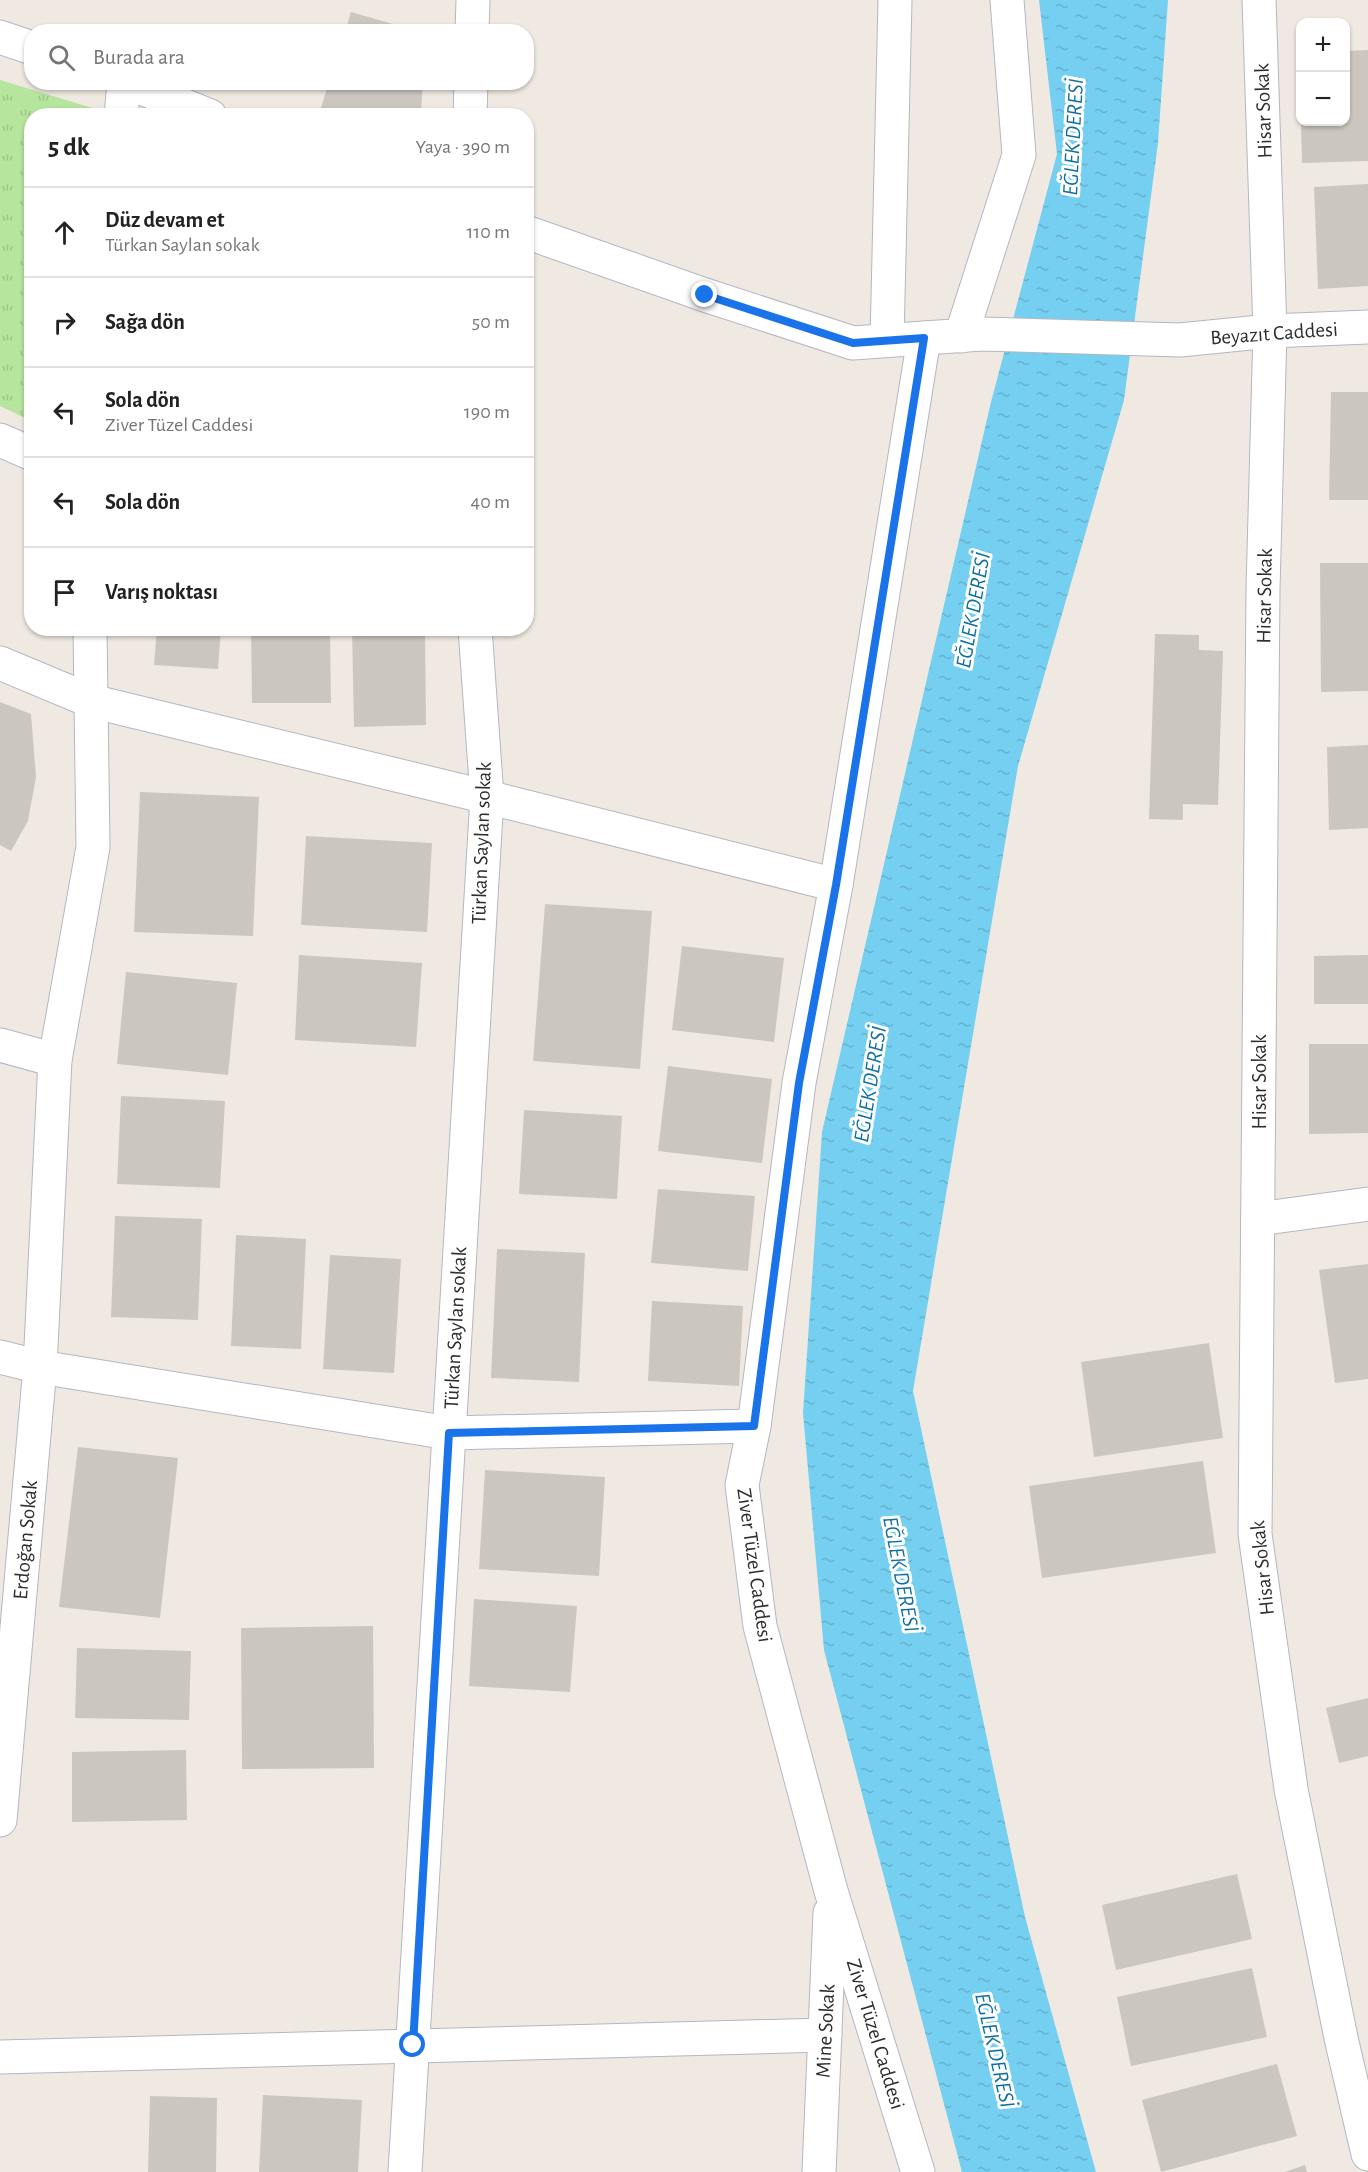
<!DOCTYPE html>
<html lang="tr">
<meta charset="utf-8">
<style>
:root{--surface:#fff;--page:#f2f2f2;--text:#222;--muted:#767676;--line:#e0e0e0}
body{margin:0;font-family:"Alegreya Sans",sans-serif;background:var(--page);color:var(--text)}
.controls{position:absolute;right:18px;top:18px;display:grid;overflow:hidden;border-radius:12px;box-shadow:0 2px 4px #0004}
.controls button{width:54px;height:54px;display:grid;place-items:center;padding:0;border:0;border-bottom:2px solid var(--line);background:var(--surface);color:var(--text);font:30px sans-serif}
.stop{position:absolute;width:18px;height:18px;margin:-14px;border:4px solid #1a73e8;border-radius:50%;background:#fff}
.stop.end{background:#1a73e8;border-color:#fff;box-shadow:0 2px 6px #0008}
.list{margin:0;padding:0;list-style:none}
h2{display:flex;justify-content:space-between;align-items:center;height:78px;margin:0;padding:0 24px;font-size:26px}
h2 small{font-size:20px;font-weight:400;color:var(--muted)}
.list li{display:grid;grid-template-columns:39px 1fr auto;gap:18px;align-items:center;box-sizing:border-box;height:90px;padding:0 24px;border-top:2px solid var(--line)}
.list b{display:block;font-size:22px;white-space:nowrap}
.list p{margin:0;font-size:20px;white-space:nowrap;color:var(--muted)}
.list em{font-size:20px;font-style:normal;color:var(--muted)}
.icon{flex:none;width:33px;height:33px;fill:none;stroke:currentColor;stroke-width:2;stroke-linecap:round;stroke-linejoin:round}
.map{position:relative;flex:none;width:1368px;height:2172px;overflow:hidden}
.search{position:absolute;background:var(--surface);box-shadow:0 2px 4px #0004;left:24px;top:24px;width:510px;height:66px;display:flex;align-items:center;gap:15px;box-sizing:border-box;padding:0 21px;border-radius:24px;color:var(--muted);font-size:22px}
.panel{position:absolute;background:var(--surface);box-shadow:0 2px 4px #0004;left:24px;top:108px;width:510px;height:528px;border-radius:24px}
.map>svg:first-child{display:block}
.grass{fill:url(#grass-tufts)}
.water{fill:url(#water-ripples)}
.building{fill:#cbc7bf}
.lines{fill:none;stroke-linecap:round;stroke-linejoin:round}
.minor-casing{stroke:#b4b7c1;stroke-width:35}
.minor{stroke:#fff;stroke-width:33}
.route{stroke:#1a73e8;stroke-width:8}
.labels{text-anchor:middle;stroke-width:6;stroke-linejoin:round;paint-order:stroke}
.street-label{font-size:21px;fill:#2e2e2e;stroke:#fff}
.water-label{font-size:22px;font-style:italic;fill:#0d6fa3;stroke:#fff}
</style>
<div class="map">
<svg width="1368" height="2172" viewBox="0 0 1368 2172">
<defs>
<pattern id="grass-tufts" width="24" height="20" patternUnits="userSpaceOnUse" patternTransform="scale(1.5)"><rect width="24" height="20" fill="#b6e59e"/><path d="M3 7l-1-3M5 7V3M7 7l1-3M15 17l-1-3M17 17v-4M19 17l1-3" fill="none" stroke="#9dc588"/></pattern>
<pattern id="water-ripples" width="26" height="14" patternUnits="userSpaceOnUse" patternTransform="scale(1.5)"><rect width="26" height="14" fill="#75cff0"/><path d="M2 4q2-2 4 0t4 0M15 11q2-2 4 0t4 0" fill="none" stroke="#66b2ce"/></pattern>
</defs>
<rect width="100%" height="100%" fill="#efe9e1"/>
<polygon class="grass" points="0,80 99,110 99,115 32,116 31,421 0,406"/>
<polygon class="water" points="1039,0 1168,0 1158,143 1124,400 1018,766 913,1391 1025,1917 1096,2172 962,2172 824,1650 803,1413 822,1132 991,402 1057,154"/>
<g class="building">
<polygon points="351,12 417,31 417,32 345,32"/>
<polygon points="1368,50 1368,161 1302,163 1301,122 1346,122 1346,51"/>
<polygon points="329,82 423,82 421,112 423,116 334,116 320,111"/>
<polygon points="1368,184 1368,286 1318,289 1314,187"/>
<polygon points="1331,392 1368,392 1368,500 1329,500"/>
<polygon points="1320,563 1368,563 1368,691 1321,692"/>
<polygon points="157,628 221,628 218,669 154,665"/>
<polygon points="251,628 330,628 331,703 252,703"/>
<polygon points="352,628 425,628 426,725 354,727"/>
<polygon points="1155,634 1199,635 1199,650 1223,651 1218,805 1183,804 1183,820 1149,819"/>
<polygon points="0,702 31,714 36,777 28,821 11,851 0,845"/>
<polygon points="1368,745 1368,828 1329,830 1327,747"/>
<polygon points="140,792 259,797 253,936 134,932"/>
<polygon points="306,836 432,843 427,932 301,925"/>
<polygon points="545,904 652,911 640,1069 533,1061"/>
<polygon points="682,946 784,958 774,1042 672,1030"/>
<polygon points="299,955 422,963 416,1047 295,1040"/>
<polygon points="1368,955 1368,1004 1314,1004 1314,956"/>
<polygon points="126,972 237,983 228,1075 117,1064"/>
<polygon points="1309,1044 1368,1044 1368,1133 1309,1134"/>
<polygon points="668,1066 772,1079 762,1163 658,1151"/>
<polygon points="121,1096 225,1101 220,1188 117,1184"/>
<polygon points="524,1110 622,1116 617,1199 519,1194"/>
<polygon points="658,1189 755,1196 748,1271 651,1263"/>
<polygon points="115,1216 202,1219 198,1320 111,1317"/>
<polygon points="236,1235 306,1239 301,1349 231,1346"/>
<polygon points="497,1249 585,1253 579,1382 491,1378"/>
<polygon points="330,1255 401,1259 394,1373 323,1369"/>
<polygon points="1368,1264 1368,1379 1335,1383 1319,1270"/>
<polygon points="652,1301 743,1306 739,1386 648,1381"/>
<polygon points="1209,1343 1223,1438 1094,1457 1081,1362"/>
<polygon points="78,1447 178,1458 160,1618 59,1607"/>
<polygon points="1203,1461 1216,1553 1042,1578 1029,1486"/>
<polygon points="485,1470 605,1477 599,1576 479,1569"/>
<polygon points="474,1599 577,1606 570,1692 469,1686"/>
<polygon points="373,1626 374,1768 242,1769 241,1628"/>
<polygon points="77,1648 191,1651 189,1720 75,1718"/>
<polygon points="1368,1698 1368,1756 1339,1763 1326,1708"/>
<polygon points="186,1750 187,1820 72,1822 72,1752"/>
<polygon points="1237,1874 1252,1939 1116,1970 1102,1905"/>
<polygon points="1252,1968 1267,2037 1131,2066 1117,1997"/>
<polygon points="1277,2064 1297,2136 1161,2172 1142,2100"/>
<polygon points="263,2095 362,2100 358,2172 259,2172"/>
<polygon points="150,2096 217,2098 216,2172 148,2172"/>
<polygon points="1305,2165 1307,2172 1285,2172"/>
</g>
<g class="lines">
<defs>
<g id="minor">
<polyline points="1259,0 1270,331 1263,589 1255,1534 1291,1789 1341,2038 1368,2154"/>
<polyline points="472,32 473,0"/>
<polyline points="0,37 32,48"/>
<polyline points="127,82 210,116"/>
<polyline points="121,116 124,82"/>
<polyline points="470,116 471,82"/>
<polyline points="526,232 705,295 853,343 982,334 1180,340 1270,331 1368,327"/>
<polyline points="961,336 1019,155 1007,0"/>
<polyline points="887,340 895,0"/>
<polyline points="0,440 32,454"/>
<polyline points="0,663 91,701 487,797 836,885"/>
<polyline points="0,1045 55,1060"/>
<polyline points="1258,1219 1368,1204"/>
<polyline points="0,1357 40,1367 449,1433 754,1426"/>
<polyline points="0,1820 40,1367 55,1060 93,847 90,628"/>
<polyline points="0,2057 825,2035"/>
<polyline points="405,2172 487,797 475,628"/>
<polyline points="819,2172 830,1913"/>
<polyline points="918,2172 831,1891 760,1626 742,1485 754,1426 799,1083 836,885 924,338"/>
</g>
</defs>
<use href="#minor" class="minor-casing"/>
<use href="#minor" class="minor"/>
</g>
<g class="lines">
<polyline class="route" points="413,2045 449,1433 754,1426 799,1083 836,885 924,338 853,343 705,295"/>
</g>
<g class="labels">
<g class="street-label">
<text transform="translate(1263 111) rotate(-92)" y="7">Hisar Sokak</text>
<text transform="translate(1274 333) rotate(-4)" y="7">Beyazıt Caddesi</text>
<text transform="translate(1264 596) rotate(-89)" y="7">Hisar Sokak</text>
<text transform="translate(481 843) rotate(-88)" y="7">Türkan Saylan sokak</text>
<text transform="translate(1259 1082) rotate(-90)" y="7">Hisar Sokak</text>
<text transform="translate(455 1328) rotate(-87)" y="7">Türkan Saylan sokak</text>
<text transform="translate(25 1540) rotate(-85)" y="7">Erdoğan Sokak</text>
<text transform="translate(755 1565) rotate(82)" y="7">Ziver Tüzel Caddesi</text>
<text transform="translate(1262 1568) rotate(-96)" y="7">Hisar Sokak</text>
<text transform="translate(825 2031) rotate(-87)" y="7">Mine Sokak</text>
<text transform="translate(876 2034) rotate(73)" y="7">Ziver Tüzel Caddesi</text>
</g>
<g class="water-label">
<text transform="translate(1072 137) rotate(-87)" y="8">EĞLEK DERESİ</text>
<text transform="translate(972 610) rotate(-80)" y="8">EĞLEK DERESİ</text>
<text transform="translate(869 1084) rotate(-81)" y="8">EĞLEK DERESİ</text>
<text transform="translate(902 1574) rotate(79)" y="8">EĞLEK DERESİ</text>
<text transform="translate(996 2050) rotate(77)" y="8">EĞLEK DERESİ</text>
</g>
</g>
</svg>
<div class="controls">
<button>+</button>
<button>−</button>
</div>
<div class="stop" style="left:413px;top:2045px"></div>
<div class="stop end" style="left:705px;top:295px"></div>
<div class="search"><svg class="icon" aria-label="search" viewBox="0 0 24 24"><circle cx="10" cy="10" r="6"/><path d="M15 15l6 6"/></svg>Burada ara</div>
<section class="panel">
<h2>5 dk<small>Yaya · 390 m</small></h2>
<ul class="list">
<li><svg class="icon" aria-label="ahead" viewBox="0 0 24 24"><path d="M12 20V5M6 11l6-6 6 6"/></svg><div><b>Düz devam et</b><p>Türkan Saylan sokak</p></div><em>110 m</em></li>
<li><svg class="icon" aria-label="right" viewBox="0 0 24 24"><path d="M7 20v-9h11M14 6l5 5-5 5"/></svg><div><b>Sağa dön</b></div><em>50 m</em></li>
<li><svg class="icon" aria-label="left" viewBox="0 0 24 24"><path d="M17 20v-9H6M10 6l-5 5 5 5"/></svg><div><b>Sola dön</b><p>Ziver Tüzel Caddesi</p></div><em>190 m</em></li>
<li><svg class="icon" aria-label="left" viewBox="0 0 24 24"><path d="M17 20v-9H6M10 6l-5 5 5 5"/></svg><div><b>Sola dön</b></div><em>40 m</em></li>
<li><svg class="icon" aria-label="arrive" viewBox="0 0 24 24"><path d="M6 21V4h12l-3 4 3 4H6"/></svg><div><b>Varış noktası</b></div></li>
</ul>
</section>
</div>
